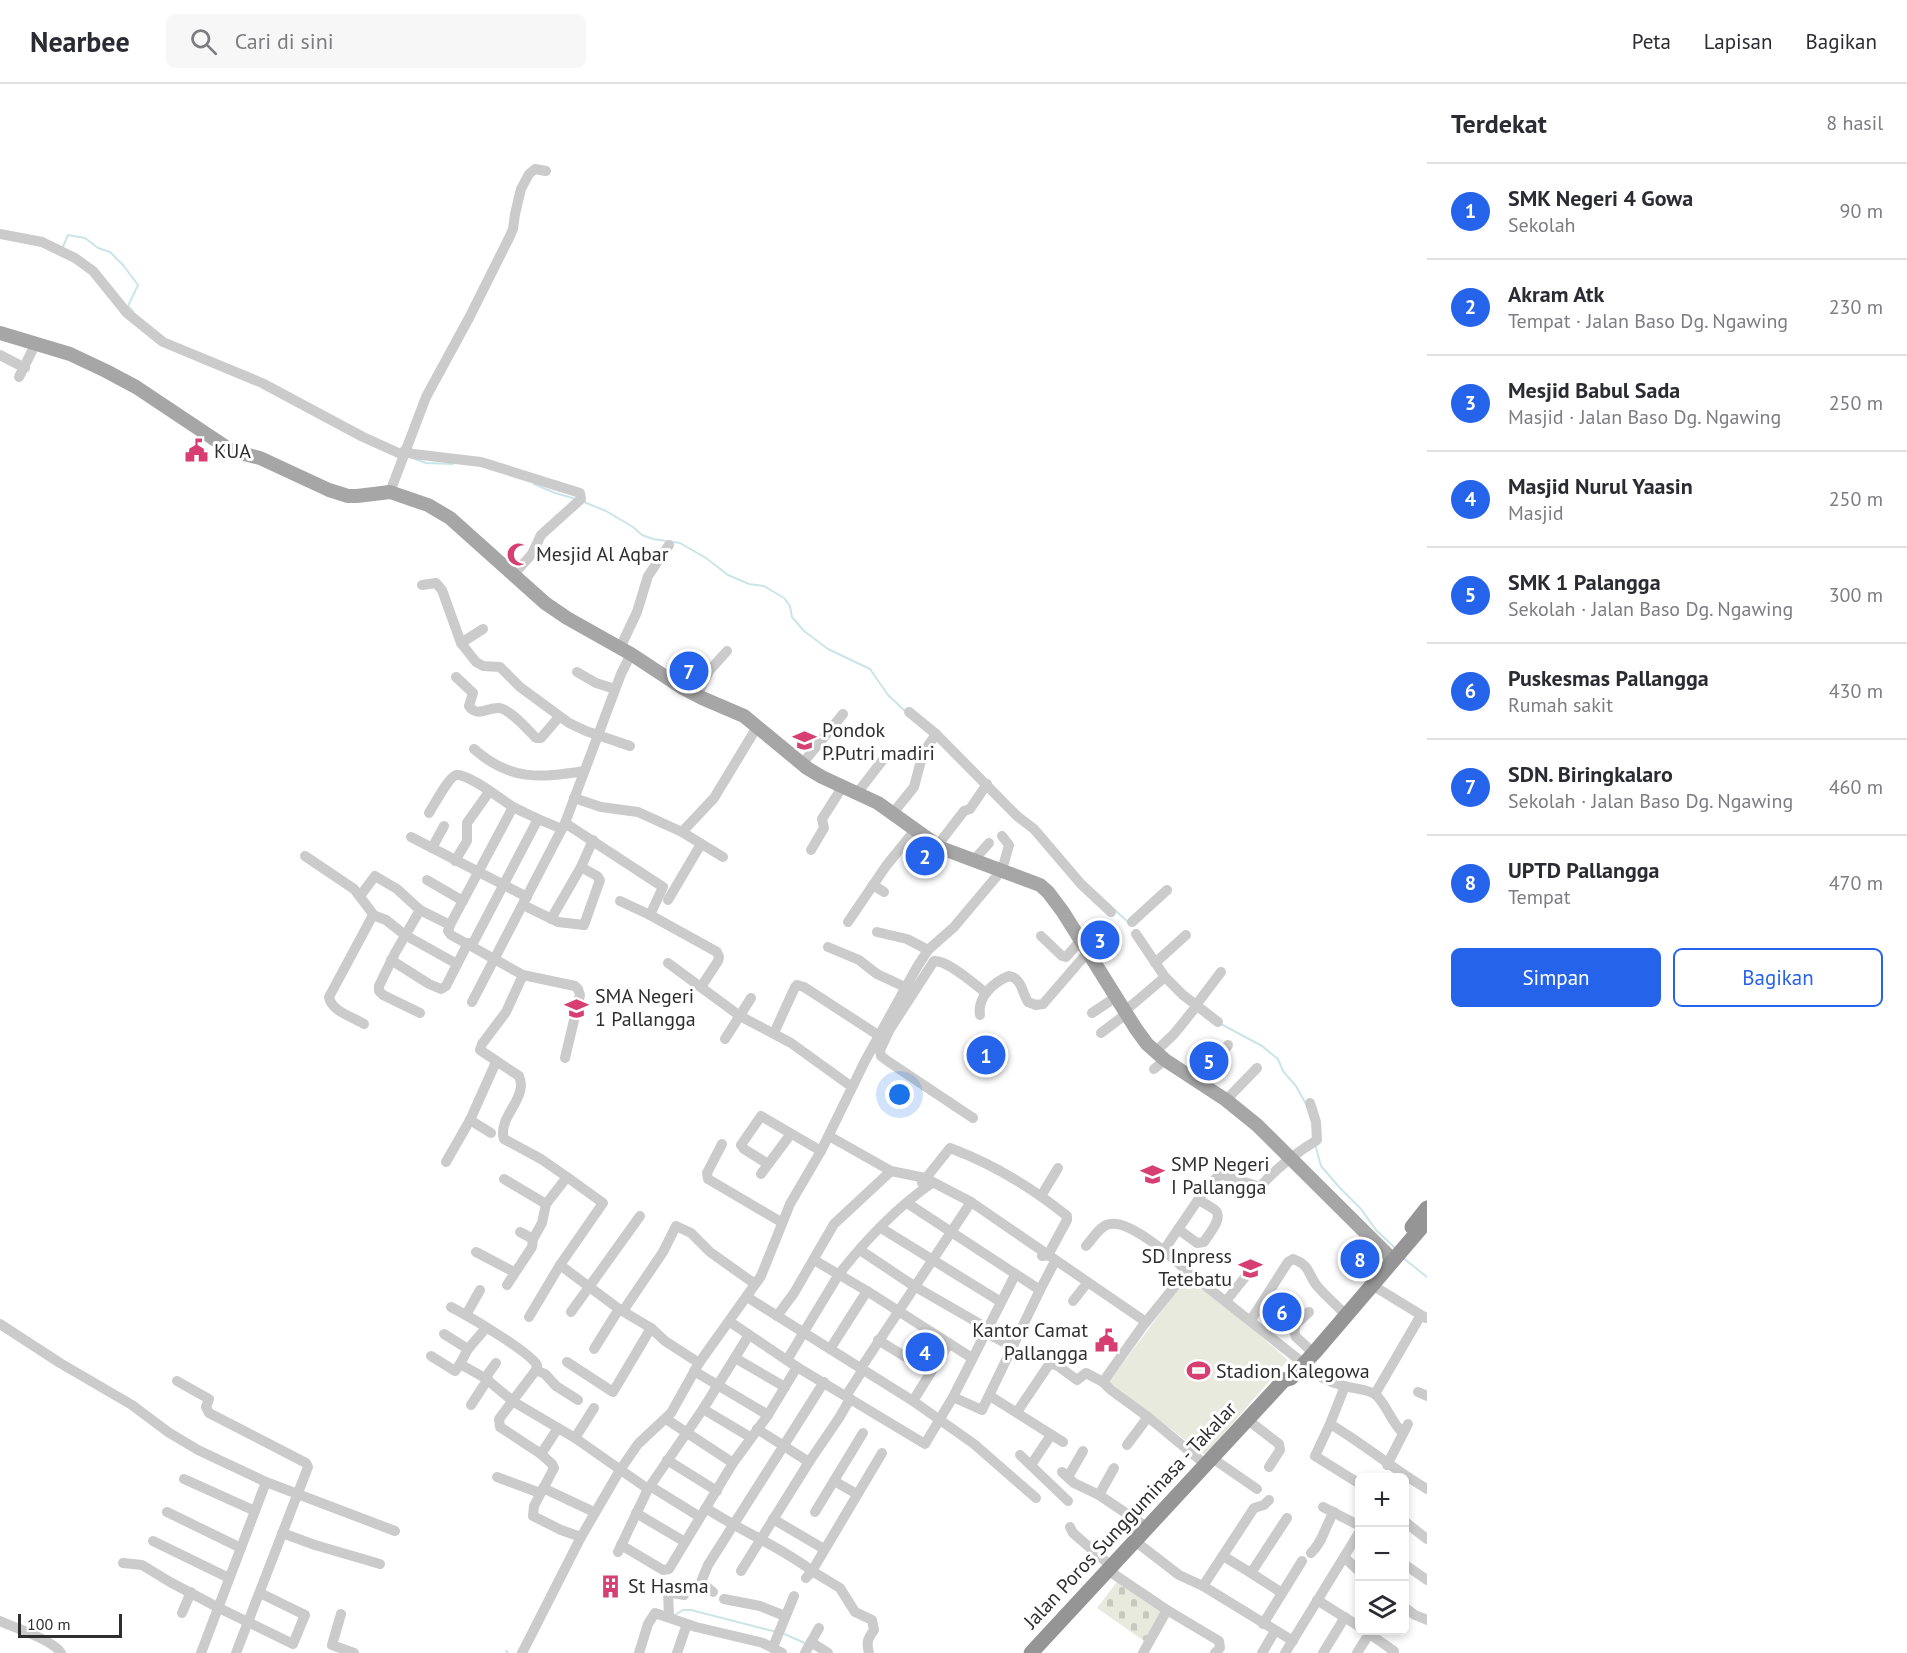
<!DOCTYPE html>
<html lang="id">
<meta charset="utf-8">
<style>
:root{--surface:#fff;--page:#f7f7f7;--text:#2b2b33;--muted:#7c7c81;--line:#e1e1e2;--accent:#2563eb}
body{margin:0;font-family:"PT Sans",sans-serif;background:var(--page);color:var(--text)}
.controls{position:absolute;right:18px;bottom:18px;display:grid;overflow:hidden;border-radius:9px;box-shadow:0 3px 9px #0003}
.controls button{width:54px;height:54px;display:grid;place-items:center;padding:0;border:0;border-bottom:2px solid var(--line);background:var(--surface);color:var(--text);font:30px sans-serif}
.scale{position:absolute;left:18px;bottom:15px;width:104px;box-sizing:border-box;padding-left:6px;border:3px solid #2e2e2e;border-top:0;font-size:16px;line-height:21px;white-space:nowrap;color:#2e2e2e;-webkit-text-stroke:4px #fff;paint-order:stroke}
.you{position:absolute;left:900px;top:1011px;width:21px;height:21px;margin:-15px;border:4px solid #fff;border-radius:50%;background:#1a73e8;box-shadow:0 0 0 9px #1a73e833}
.badge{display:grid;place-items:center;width:39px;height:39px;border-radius:50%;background:var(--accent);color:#fff;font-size:20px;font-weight:700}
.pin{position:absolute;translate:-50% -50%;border:3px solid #fff;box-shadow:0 2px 6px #0006}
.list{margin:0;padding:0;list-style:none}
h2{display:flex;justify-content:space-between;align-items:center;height:78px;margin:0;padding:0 24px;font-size:26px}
h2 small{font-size:20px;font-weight:400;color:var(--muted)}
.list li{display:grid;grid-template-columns:39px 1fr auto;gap:18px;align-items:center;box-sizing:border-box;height:96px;padding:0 24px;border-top:2px solid var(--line)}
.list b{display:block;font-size:22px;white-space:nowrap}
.list p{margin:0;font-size:20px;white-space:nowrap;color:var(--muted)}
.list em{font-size:20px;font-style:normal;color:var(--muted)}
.actions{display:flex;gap:12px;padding:18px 24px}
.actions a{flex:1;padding:14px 0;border:2px solid var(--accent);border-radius:9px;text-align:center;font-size:21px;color:var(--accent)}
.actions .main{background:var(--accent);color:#fff}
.icon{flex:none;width:33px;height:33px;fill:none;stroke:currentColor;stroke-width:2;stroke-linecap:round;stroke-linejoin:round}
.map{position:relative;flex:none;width:1427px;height:1569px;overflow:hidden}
header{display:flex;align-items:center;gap:36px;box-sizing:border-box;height:84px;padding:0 30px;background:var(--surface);border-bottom:2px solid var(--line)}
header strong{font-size:28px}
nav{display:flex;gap:33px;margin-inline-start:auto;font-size:21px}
.search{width:420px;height:54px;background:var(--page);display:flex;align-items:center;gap:15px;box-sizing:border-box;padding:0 21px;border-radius:9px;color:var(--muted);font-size:22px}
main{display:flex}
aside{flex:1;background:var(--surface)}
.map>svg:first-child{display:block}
.cemetery{fill:url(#cemetery-stones)}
.garden{fill:#e8eadd}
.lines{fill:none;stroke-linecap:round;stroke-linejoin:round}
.stream{stroke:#cae5e9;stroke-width:2}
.minor{stroke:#cbcbcb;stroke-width:10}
.major{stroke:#a6a6a6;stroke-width:14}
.highway{stroke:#959595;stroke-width:15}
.labels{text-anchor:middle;stroke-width:6;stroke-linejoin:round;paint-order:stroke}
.poi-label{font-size:20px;fill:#2e2e2e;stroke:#fff;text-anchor:start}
.street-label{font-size:20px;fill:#2e2e2e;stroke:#fff}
</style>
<header>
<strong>Nearbee</strong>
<div class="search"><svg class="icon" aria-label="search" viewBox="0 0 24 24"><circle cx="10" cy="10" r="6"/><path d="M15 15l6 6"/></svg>Cari di sini</div>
<nav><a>Peta</a><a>Lapisan</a><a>Bagikan</a></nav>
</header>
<main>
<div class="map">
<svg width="1427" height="1569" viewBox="0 0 1427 1569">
<defs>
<pattern id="cemetery-stones" width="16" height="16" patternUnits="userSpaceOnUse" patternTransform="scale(1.5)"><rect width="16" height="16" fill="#e8eadd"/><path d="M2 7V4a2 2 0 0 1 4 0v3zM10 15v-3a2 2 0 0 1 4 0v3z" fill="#c7c9be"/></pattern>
</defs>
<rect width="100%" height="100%" fill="#fff"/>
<polygon class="cemetery" points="1120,1494 1166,1527 1144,1557 1097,1524"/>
<polygon class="garden" points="1187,1193 1239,1233 1288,1276 1205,1371 1109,1298"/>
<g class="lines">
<g class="stream">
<polyline points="62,165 68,151 85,154 98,164 110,168 123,181 138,201 128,222 133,227"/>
<polyline points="415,375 426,379 453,380"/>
<polyline points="534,400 555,409 576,415"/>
<polyline points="584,418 606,427 633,443 642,451 653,455 680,459 706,474 728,491 749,500 764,502 784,514 790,522 792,533 804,547 828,565 870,585 888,611 905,627"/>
<polyline points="1115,826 1128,838"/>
<polyline points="1221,940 1262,962 1278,975 1283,987 1296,1002 1306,1020"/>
<polyline points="1315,1060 1321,1082 1340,1104 1361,1125 1376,1146 1396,1165"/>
<polyline points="1403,1174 1427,1193"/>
<polyline points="675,1531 683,1526 691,1526 777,1548"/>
<polyline points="782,1549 807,1560"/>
<polyline points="506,1567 508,1569"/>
</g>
<g class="minor">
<polyline points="0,150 42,158 75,174 93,187 127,229 163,258 262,299 363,353 403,371"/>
<polyline points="0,271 25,284"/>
<polyline points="19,293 36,259"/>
<polyline points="404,367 413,370 481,378 580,409 581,415 541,451 532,470 514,490"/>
<polyline points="390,408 426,313 469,234 509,154 513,145 515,130 521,105 529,90 535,85 546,87"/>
<polyline points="422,501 436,499 442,506 461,559 476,578 483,582 500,583 520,603 569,639 586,647 630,662"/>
<polyline points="461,559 483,545"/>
<polyline points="620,564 637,528 648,492 669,461"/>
<polyline points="577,588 596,599 615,605"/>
<path d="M 456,593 L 473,609 L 469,622 C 477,634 488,623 499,624 C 510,625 528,646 536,654 L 541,654 L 559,633"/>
<polyline points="697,612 709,587 727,567"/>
<polyline points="909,628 936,650"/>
<path d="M 474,665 C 510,697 540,694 584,687"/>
<polyline points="802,680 843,630"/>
<polyline points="858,708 882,677"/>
<polyline points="574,714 601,723 638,728 682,748 714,714 757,643"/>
<polyline points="513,723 450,841 448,847 451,851 523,891 575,902 578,905 580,911 565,974"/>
<path d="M 429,729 C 434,721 449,693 456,691 C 468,689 502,716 513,723 C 521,727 530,731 538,735"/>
<polyline points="893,729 914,703 923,669 936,650 1017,732 1034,745 1081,800 1111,828"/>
<polyline points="565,739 663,803 650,831 620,817"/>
<polyline points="682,748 723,773"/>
<polyline points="411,753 527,813"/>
<polyline points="937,762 964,727 970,725 987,700"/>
<polyline points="432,764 444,742"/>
<polyline points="811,766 824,744 822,735 843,702"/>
<polyline points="305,772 354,805 373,830"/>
<polyline points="455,777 467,757 467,739 489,708"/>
<polyline points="973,777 989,759"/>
<polyline points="427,796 463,817"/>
<polyline points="873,801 884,808"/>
<polyline points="360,812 375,792 397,805 420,826"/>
<polyline points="668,816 701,760"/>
<polyline points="523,821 558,838 584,841 600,796 597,792 581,783"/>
<polyline points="650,831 717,868 719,873 718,877 701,903"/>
<polyline points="551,835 581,783 593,756"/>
<polyline points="848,838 886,782 915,746"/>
<polyline points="1132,838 1167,806"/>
<polyline points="877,848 907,855 928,866"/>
<polyline points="1136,850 1165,893"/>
<polyline points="1041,852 1062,872 1066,873 1080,857"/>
<polyline points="472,861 538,735 562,745"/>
<polyline points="828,863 859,876 877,890 905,903"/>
<polyline points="391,876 429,900 441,905 446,902 468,859"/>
<polyline points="668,879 740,932 791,959 852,1003"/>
<polyline points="1155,879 1186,851"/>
<path d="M 523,891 L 506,928 L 482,960 L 480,966 L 519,992 C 529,1014 497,1033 504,1055 L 541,1075 L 567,1093"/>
<polyline points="472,918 565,739 621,590 631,570"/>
<polyline points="1196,921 1221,888"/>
<polyline points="1125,927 1165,893 1183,911 1218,938"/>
<polyline points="420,929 383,911 379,907 379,902 395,869 420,826 450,841"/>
<polyline points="1092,929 1116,913"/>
<path d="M 980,931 C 977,914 993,898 1009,892 C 1022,894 1022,909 1028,918 L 1036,921 L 1043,920 L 1088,868"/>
<path d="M 364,940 C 353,933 331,927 329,913 L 373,831 L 386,836 L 405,851 L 457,880"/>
<polyline points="774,949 795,903 797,901 804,903 878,951"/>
<polyline points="1101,949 1126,930"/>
<polyline points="725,955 751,914"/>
<polyline points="1155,968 1174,950 1195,924"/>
<polyline points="1154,985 1165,976"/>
<polyline points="1202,1001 1228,961"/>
<polyline points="1226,1016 1257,984"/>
<path d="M 973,1034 L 889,978 L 881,972 L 880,966 L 890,945 L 934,877 C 948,876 974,900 986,909"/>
<polyline points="470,1036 491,1049"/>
<polyline points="829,1052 891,1087 925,1094 971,1118 1146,1238"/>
<polyline points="722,1060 707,1089 708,1095 781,1138"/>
<polyline points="446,1078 470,1036 496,978"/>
<polyline points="768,1080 744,1065 741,1061 761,1032 821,1067"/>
<polyline points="761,1090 790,1051"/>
<polyline points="504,1095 546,1120"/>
<path d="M 922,1099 L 950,1064 C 993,1080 1031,1103 1067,1132 L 1067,1136 L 1048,1171 L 1042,1172"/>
<polyline points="1041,1112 1058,1084"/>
<polyline points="907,1119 1040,1206"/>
<polyline points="881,1144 1001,1218"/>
<path d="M 1178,1145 L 1197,1159 L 1204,1158 C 1208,1151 1223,1135 1216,1127 C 1212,1123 1203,1119 1199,1116"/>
<polyline points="520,1148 533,1155"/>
<path d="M 1086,1162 C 1092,1156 1100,1141 1110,1140 C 1130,1136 1172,1173 1187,1187 L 1142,1243 L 1103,1298 L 1111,1306 L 1148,1333 L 1206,1381"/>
<polyline points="860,1166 914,1202 987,1244"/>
<path d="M 1164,1166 L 1202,1110 L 1218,1092 L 1223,1091 L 1260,1103 C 1276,1084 1296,1069 1317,1056 L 1316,1038 L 1310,1019"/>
<polyline points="476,1168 514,1188"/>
<polyline points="814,1176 867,1207 972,1274"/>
<polyline points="1187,1187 1298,1275"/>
<polyline points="507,1201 532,1163 533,1155 542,1139 546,1120 567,1093 603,1119 560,1181 619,1225 651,1244 665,1257 699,1279"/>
<polyline points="1372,1201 1426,1234"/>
<polyline points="747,1213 913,1317 974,1360 1036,1414"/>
<polyline points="1073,1217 1084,1203"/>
<polyline points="1226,1217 1246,1192"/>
<path d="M 451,1223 C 470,1233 527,1266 537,1281 L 536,1286 L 499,1335 L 500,1343 L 541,1370 L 558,1344"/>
<polyline points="623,1227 663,1168 676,1142 691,1149 710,1168 755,1200"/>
<polyline points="571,1228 640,1132"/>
<polyline points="466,1231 480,1206"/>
<polyline points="777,1232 794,1209 834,1140 891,1087"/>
<polyline points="529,1233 560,1181"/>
<path d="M 1251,1236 L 1288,1178 L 1293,1175 C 1311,1181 1308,1192 1318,1203 C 1325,1211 1334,1219 1342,1227"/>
<polyline points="0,1240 60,1279 132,1321 168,1348 198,1366 266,1398 395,1447"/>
<polyline points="486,1244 468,1265 460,1280 485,1294 514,1318 575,1354 648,1405"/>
<polyline points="985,1248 1013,1263"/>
<polyline points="444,1250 468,1265"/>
<polyline points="878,1256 930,1288"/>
<polyline points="1308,1264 1296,1253 1294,1247 1296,1240 1309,1228"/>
<polyline points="594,1265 619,1225"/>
<polyline points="830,1265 867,1207"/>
<polyline points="431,1272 455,1287 460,1280"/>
<polyline points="735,1274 785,1303"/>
<path d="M 787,1276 L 839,1190 C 865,1157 897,1123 932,1099"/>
<polyline points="567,1278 613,1308 651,1244"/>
<path d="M 1303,1280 C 1315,1291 1329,1298 1344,1302 C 1354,1305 1369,1305 1376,1311 C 1388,1323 1391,1338 1403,1349"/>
<polyline points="797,1283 925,1360 953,1313 1015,1191"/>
<polyline points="861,1284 971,1118"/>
<polyline points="536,1286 545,1290 556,1302 578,1316"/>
<polyline points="694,1287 768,1331"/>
<polyline points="485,1294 496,1279"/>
<polyline points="177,1297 209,1315 206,1323 209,1329 306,1379 308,1383 236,1569"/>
<polyline points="1345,1302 1330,1340 1315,1372 1360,1400"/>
<polyline points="1418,1308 1427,1312"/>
<polyline points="1375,1310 1421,1231"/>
<polyline points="846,1312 862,1287"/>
<polyline points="990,1312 1063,1358"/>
<polyline points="953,1313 982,1326 1040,1206 1053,1181 1057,1178"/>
<polyline points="913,1317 949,1259"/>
<polyline points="471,1321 488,1295"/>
<polyline points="703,1325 750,1353"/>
<polyline points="1017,1328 1050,1279 1058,1282 1077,1296 1086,1289 1103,1298"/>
<polyline points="666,1335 733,1379"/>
<polyline points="1248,1336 1279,1360 1280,1366 1269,1383"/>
<path d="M 1330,1340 C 1364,1360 1393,1385 1427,1405"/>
<polyline points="757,1345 809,1378"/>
<polyline points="575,1354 594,1324"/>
<polyline points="1127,1361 1148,1333"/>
<polyline points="541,1370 552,1380 554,1384 534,1422 533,1432 561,1446 581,1453"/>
<polyline points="1020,1371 1068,1417"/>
<polyline points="1212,1374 1257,1405"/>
<polyline points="667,1376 717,1407"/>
<polyline points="1031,1381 1051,1351"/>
<polyline points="1387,1381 1408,1340"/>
<polyline points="1062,1388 1074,1399 1099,1411 1148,1444"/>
<polyline points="497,1393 540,1409"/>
<polyline points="1068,1393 1083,1367"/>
<polyline points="184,1395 255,1427"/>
<polyline points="834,1397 857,1410"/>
<polyline points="650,1402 700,1433"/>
<polyline points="543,1404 594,1428"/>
<polyline points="1099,1411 1114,1384"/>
<polyline points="1323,1423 1360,1442"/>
<path d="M 706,1424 C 740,1447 780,1462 812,1487 L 806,1494"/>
<polyline points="167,1428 241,1464"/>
<polyline points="815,1428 863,1349"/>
<polyline points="636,1429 685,1458"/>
<polyline points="773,1435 824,1465"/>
<polyline points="1404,1437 1427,1455"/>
<polyline points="1070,1443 1073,1449 1112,1483"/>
<polyline points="282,1449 315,1461 380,1480"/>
<polyline points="153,1457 229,1494"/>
<polyline points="1135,1457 1179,1491 1203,1502 1293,1557"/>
<polyline points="621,1461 663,1486 669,1485 733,1379 768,1331 797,1283 730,1238"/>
<polyline points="618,1468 648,1405 703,1325 749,1251"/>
<path d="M 1311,1469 C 1323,1458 1325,1442 1334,1428"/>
<polyline points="1223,1472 1251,1489 1287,1434"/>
<polyline points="1344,1473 1360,1488"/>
<polyline points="123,1479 142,1481 170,1498 219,1524 293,1560 305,1531 260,1509"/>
<polyline points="1404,1480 1427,1496"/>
<polyline points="741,1487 809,1378 839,1334 850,1315"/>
<polyline points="1109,1487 1167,1526 1219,1557 1220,1564 1215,1569"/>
<polyline points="1251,1489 1282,1509"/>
<polyline points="1203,1502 1254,1424 1264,1421 1269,1416"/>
<polyline points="713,1508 701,1498 708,1481 824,1298"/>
<polyline points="724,1515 760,1522 785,1532"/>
<polyline points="1317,1516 1360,1543"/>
<polyline points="1404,1523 1415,1531 1427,1536"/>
<polyline points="182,1529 191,1508"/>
<polyline points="341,1530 332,1561 354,1569"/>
<polyline points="669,1532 668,1508 684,1511"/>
<path d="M 0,1537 C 15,1544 53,1556 61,1569"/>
<polyline points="1263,1540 1302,1477"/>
<polyline points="1364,1546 1394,1567 1392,1569"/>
<polyline points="811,1558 828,1569"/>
<polyline points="773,1563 794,1512"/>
<polyline points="201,1569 266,1398"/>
<polyline points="522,1569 581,1453 620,1386 638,1360 671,1329 699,1279 761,1192 790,1120 821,1067 865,977 917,883 928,866 954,843 1002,786 1009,761 1002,752"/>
<polyline points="639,1569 648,1540 655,1529 696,1543 763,1559 782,1569"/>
<polyline points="677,1569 687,1540"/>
<polyline points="805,1569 819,1544"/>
<path d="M 869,1569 C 866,1558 868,1554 874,1546 L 872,1536 L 855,1528 L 840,1504 L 812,1487 L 882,1369"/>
<polyline points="1143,1569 1167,1526"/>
<polyline points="1262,1569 1275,1547"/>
<polyline points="1285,1569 1360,1447"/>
<polyline points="1323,1569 1345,1533"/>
<polyline points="1357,1569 1369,1550"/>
</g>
<polyline class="major" points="0,249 70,270 106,287 136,303 232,367 260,374 329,406 348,412 357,412 390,408 428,421 450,434 545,519 567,534 631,570 681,603 702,614 744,632 807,684 822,693 878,719 941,764 1040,801 1048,808 1063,828 1136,945 1147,960 1165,976 1226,1016 1257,1041 1389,1172"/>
<g class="highway">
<polyline points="1412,1143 1427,1124"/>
<polyline points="1031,1569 1284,1296 1291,1294 1314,1269 1427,1137"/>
</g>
</g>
<defs>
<symbol id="civic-bare" viewBox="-9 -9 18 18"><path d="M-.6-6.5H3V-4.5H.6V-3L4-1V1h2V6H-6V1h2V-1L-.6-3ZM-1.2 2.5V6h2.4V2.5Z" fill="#d73e71" stroke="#fff" stroke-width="2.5" paint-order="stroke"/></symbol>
<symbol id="mosque-bare" viewBox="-9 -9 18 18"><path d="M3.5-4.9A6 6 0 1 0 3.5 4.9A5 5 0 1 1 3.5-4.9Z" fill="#d73e71" stroke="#fff" stroke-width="2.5" paint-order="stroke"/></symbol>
<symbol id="school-bare" viewBox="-9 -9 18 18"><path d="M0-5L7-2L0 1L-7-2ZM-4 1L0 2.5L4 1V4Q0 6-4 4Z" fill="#d73e71" stroke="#fff" stroke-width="2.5" paint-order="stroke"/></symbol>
<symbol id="stadium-bare" viewBox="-9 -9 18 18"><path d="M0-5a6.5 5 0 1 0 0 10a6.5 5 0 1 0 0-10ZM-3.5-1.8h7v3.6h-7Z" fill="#d73e71" stroke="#fff" stroke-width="2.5" paint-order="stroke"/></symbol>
<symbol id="building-bare" viewBox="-9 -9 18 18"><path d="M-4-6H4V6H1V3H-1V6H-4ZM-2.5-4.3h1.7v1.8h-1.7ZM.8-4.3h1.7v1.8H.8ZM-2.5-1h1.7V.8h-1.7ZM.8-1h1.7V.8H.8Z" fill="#d73e71" stroke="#fff" stroke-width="2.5" paint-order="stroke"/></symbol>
</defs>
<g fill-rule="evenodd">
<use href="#civic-bare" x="180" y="350" width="33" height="33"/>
<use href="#mosque-bare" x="502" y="454" width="33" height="33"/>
<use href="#school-bare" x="788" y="640" width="33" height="33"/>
<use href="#school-bare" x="560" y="908" width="33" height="33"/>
<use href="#school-bare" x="1136" y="1074" width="33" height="33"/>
<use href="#school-bare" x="1234" y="1168" width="33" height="33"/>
<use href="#civic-bare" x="1090" y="1240" width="33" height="33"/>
<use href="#stadium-bare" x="1182" y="1270" width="33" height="33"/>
<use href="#building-bare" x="594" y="1486" width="33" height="33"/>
</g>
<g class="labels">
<g class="poi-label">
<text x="214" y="374">KUA</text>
<text x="536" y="477">Mesjid Al Aqbar</text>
<text x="822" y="653">Pondok<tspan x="822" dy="23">P.Putri madiri</tspan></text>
<text x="595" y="919">SMA Negeri<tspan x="595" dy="23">1 Pallangga</tspan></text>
<text x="1171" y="1087">SMP Negeri<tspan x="1171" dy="23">I Pallangga</tspan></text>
<text x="1232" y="1179" text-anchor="end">SD Inpress<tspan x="1232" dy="23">Tetebatu</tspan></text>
<text x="1088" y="1253" text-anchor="end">Kantor Camat<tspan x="1088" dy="23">Pallangga</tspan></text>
<text x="1216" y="1294">Stadion Kalegowa</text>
<text x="628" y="1509">St Hasma</text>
</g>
<g class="street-label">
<text transform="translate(1130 1431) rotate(-47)" y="7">Jalan Poros Sungguminasa - Takalar</text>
</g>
</g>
</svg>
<div class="controls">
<button>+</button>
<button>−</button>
<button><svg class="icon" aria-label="layers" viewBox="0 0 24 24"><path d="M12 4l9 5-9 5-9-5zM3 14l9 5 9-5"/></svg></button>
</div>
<div class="scale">100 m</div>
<div class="you"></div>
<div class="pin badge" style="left:986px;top:971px">1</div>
<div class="pin badge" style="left:925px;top:772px">2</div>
<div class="pin badge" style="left:1100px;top:856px">3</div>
<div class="pin badge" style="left:925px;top:1268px">4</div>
<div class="pin badge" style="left:1209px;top:977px">5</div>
<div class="pin badge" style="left:1282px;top:1228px">6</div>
<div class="pin badge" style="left:689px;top:587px">7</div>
<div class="pin badge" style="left:1360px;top:1175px">8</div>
</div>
<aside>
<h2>Terdekat<small>8 hasil</small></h2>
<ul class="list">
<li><span class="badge">1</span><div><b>SMK Negeri 4 Gowa</b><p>Sekolah</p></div><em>90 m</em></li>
<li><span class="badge">2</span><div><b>Akram Atk</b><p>Tempat · Jalan Baso Dg. Ngawing</p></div><em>230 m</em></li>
<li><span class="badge">3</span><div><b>Mesjid Babul Sada</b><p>Masjid · Jalan Baso Dg. Ngawing</p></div><em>250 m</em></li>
<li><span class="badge">4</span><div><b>Masjid Nurul Yaasin</b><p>Masjid</p></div><em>250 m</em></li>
<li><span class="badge">5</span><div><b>SMK 1 Palangga</b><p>Sekolah · Jalan Baso Dg. Ngawing</p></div><em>300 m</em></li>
<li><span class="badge">6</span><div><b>Puskesmas Pallangga</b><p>Rumah sakit</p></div><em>430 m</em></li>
<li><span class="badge">7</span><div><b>SDN. Biringkalaro</b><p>Sekolah · Jalan Baso Dg. Ngawing</p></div><em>460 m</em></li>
<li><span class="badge">8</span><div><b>UPTD Pallangga</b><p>Tempat</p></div><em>470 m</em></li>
</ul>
<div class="actions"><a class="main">Simpan</a><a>Bagikan</a></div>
</aside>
</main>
